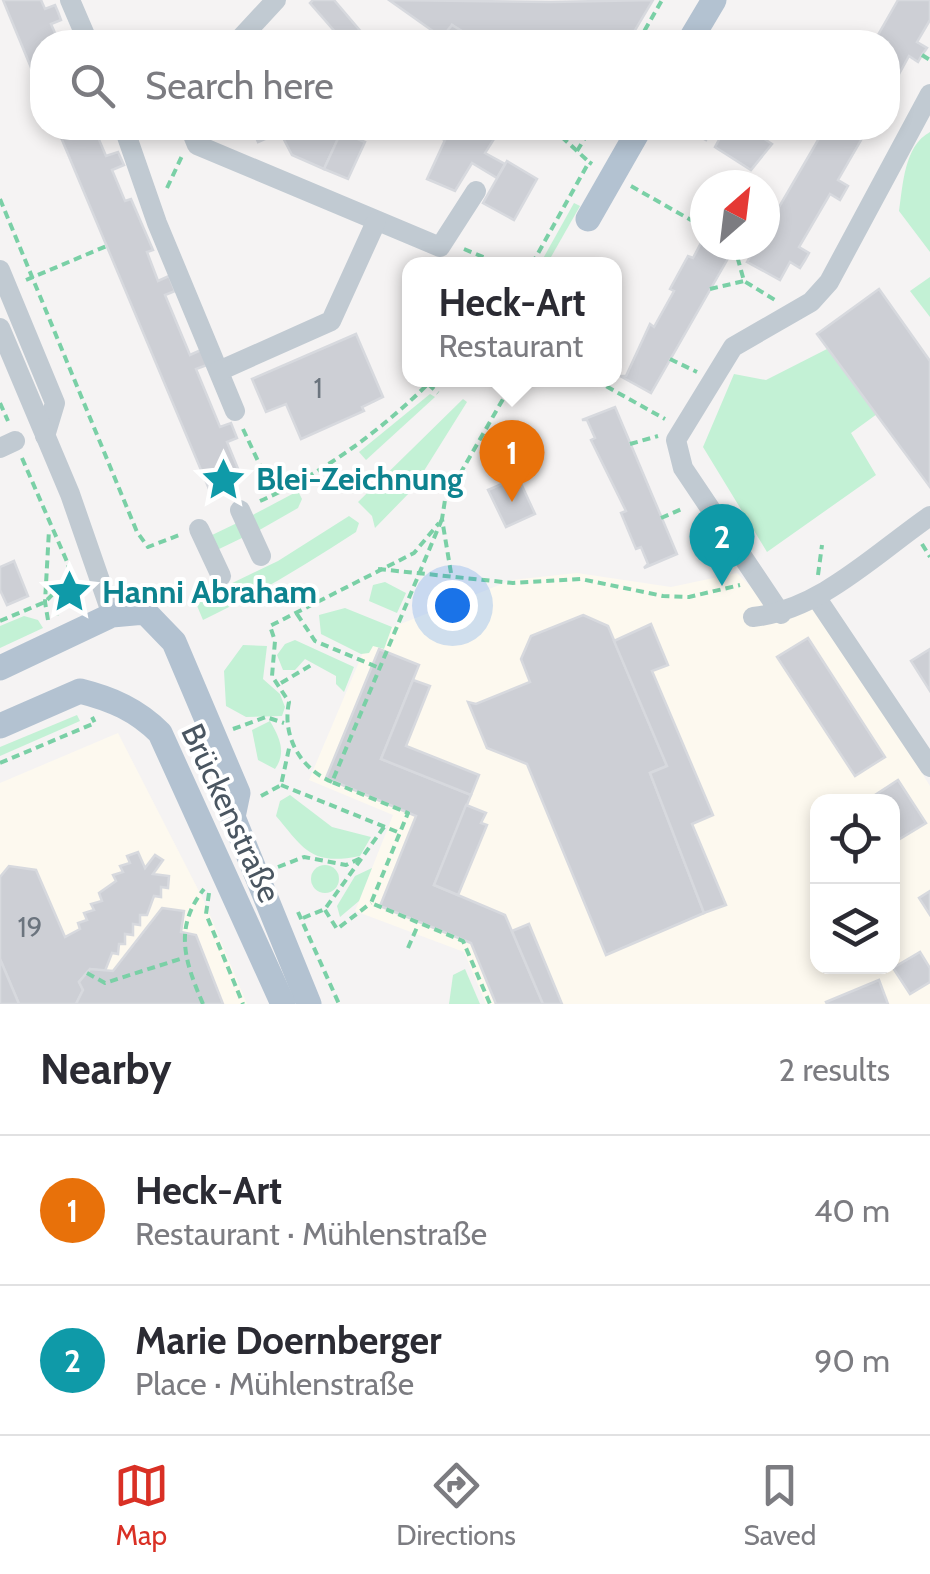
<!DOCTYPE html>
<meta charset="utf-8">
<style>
:root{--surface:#fff;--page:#f7f7f7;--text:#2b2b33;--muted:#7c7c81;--line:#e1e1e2;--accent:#d93025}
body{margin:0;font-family:Cabin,sans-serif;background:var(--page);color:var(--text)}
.controls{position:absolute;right:30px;bottom:30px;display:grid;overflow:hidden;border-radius:20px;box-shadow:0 5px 15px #0003}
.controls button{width:90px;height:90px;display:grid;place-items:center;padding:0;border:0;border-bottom:2px solid var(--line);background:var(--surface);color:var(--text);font:50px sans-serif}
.compass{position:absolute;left:690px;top:170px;width:90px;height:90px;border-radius:50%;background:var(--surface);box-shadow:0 5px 15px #0003;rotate:28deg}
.you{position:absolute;left:452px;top:605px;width:35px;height:35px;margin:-25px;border:8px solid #fff;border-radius:50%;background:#1a73e8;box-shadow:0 0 0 15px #1a73e833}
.badge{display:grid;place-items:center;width:65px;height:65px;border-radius:50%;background:var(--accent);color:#fff;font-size:32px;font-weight:700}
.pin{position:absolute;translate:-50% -82px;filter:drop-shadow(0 2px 5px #0008)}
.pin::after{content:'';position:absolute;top:52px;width:35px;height:30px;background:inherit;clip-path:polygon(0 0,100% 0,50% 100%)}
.popup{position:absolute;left:402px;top:257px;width:220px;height:130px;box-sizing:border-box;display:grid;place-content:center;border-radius:20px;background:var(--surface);filter:drop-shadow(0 2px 8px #0005);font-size:32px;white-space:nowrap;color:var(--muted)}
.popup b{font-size:38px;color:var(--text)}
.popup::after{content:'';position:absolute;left:50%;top:100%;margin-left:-20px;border:20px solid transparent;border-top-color:var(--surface)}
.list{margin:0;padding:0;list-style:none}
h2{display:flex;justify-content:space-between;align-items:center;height:130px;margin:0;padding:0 40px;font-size:42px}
h2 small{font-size:32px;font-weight:400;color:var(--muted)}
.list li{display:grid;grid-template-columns:65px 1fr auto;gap:30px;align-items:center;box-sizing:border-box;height:150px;padding:0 40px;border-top:2px solid var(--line)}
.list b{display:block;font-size:38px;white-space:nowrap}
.list p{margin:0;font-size:32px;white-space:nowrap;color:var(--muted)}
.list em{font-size:32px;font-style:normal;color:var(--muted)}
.icon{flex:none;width:55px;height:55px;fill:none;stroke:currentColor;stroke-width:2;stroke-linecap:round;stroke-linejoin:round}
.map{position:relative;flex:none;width:930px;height:1004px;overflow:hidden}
.search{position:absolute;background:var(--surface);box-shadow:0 5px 15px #0003;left:30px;right:30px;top:30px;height:110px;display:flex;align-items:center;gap:25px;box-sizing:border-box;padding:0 35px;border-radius:40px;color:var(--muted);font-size:38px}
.sheet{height:430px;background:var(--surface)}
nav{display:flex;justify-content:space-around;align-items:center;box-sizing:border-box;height:140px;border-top:2px solid var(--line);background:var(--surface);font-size:28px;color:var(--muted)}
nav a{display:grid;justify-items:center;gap:5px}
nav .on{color:var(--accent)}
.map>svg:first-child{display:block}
.commercial{fill:#fdf9ef;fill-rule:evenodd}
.green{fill:#c3f1d5}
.building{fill:#cdcfd5;stroke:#d7d9de;stroke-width:2.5}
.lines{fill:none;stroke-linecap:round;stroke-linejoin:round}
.path{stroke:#7ad0a6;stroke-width:4;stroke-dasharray:8 5;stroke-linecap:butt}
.minor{stroke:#c1cad2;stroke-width:20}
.major{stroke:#b3c2d1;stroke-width:25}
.labels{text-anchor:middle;stroke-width:8;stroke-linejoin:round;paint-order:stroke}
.number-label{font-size:28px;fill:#6b747e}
.culture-label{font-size:32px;font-weight:bold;fill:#0d838f;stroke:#fff;text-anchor:start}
.street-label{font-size:32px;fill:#4a5661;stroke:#fff}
</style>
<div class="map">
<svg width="930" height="1004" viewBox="0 0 930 1004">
<rect width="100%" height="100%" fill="#f5f3f3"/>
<g class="commercial">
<path d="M 577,573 L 671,587 L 737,573 L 778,614 L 812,596 L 930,786 L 930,1004 L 486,1004 L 464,952 L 355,911 L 393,815 L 309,780 L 370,636 L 512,580 ZM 818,802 L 892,802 L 892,966 L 818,966 Z"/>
<polygon points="118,733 204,901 247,1004 0,1004 0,783"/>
</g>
<g class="green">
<path d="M 930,132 L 930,252 L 899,211 C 903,185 904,146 930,132 Z"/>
<polygon points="574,203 580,206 547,264 540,264"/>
<polygon points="930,277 930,317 910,291"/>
<polygon points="827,349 877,414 851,433 876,475 767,552 703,447 734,374 766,380"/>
<polygon points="430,394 435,397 366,460 359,452"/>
<polygon points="463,399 467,402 412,490 375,528 372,516 358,502"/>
<polygon points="298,491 302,499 298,508 256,532 249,517"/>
<path d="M 349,516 L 359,523 L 356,532 C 305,565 258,594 203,620 L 195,601 L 278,561 Z"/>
<polygon points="237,523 244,537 217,550 210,536"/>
<polygon points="385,582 406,593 397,613 369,601 373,585"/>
<polygon points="345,608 392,627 384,649 373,646 369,653 361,654 321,634 319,615"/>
<polygon points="24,616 38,620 43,628 0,648 0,626"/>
<polygon points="295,640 354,667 344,692 336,684 336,676 305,659 295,670 283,670 277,655 285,644"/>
<polygon points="243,645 267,646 263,679 280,694 285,707 282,716 246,717 226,706 224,671"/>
<polygon points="77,715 80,721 0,756 0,747"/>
<path d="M 270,721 C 279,737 287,752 275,769 L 258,760 L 252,730 Z"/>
<path d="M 290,795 L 332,827 L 371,837 L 360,856 C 311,866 304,849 276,816 L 280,801 Z"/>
<circle cx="325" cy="879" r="14"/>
<polygon points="372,868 359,901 340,917 337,906 355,876"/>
<polygon points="465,969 480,1004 449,1004 453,975"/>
</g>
<g class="building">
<polygon points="3,0 41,0 45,9 55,5 58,12 61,20 51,24 59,42 42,42 42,94"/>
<polygon points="313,0 334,0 362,33 357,42 344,42 310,3"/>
<polygon points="389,0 551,2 653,0 628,42 464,42 468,35 452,25 444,39"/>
<polygon points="898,0 930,0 930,20 917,42 927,48 922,55 918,62 909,56 888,94 888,42 874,42"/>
<polygon points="452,25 468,35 464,42 438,42"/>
<polygon points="362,33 383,42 357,42"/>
<polygon points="57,128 94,128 106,156 118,152 124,165 112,170 125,201 131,199 153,250 147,252 158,281 169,276 175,291 165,295 190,355 201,350 207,365 196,369 220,427 231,423 237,438 227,442 241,476 209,489"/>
<polygon points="252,128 290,128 258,142"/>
<polygon points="290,128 326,128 315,132 317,137 334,129 341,132 324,169 292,155 280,132"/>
<polygon points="419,128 501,128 485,153 505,164 497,178 472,163 455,191 427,179 445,140"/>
<polygon points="684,128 713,128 706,140"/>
<polygon points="736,128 770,128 763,138 772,144 751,170 715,147 725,129 732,133"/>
<polygon points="825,128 868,128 838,180 848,186 840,200 830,194 799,247 809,253 805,260 800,268 790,262 780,280 747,262 757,245 765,245 765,231"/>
<polygon points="341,132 365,142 348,179 324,169"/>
<polygon points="507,161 537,179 514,220 483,203"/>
<polygon points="699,237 705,245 730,255 651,393 620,376 626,376 650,324 654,327 674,291 670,289 688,256 693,258 702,241"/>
<polygon points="879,289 930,361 930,487 817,334"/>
<polygon points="356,334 383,397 362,407 364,411 301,439 286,404 266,412 252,379"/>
<polygon points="615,407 677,554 644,568 648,564 641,547 636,549 621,513 626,511 591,440 595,438 587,420 582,420"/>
<polygon points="518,477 535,514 506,527 488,490"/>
<polygon points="14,561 28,596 7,605 0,590 0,567"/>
<polygon points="583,615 608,626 667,766 650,773 704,913 606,955 527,764 487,748 468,702 476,704 530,682 521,659 531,636"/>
<polygon points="651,624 668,665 652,671 713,815 692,824 726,905 704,913 650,773 667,766 614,641"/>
<polygon points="808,638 885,757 855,776 777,657"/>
<polygon points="379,649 419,665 381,759 471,795 434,885 505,915 543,1004 496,1004 471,943 380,906 416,816 326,778"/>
<polygon points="930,649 930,691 911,661"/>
<polygon points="413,680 430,686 406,746 479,775 471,795 381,759"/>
<polygon points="898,780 926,823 893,843 892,802 866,801"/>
<polygon points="466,805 486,813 481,823 487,825 458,895 434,885"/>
<polygon points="138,852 145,868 155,855 163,860 153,874 169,876 168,888 161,887 161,897 154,896 147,915 140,915 140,925 133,924 133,935 125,934 125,944 119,944 118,954 112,953 105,971 90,969 79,982 83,990 76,1004 19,1004 0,959 0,877 9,866 36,870 65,937 80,929 78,923 87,920 84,913 94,910 91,904 102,901 99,893 116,881 113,875 123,872 120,866 130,863 127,856"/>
<polygon points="930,891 930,915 919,898"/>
<polygon points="162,908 184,911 181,932 196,935 223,1004 76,1004 83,990 79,982 90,969 113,971"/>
<polygon points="529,924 562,1004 543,1004 512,931"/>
<polygon points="920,952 930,968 930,982 910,994 893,968"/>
<polygon points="0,959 19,1004 0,1004"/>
<polygon points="879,980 888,1004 827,1004 826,1002"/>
</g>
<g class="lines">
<g class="path">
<polyline points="638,42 662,0"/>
<polyline points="922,55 930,60"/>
<polyline points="552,128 589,162"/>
<polyline points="577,151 591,128"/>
<polyline points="631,186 705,228"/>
<polyline points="167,188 182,156"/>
<polyline points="0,199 137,532 148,547 182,534"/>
<polyline points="734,245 744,281 775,300"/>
<polyline points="464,249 500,264"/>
<polyline points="532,264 589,162 592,164"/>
<polyline points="26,280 109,245"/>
<polyline points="710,289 744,281"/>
<polyline points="670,359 697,372"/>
<polyline points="595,380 665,419"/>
<polyline points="428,384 438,393"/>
<polyline points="0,403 8,421"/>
<polyline points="243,429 273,493"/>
<polyline points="630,444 658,436"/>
<path d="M 22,458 L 68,564 C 70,583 56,597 57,616"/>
<path d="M 260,501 C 324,473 383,429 432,380"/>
<polyline points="661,518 684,508"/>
<polyline points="442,519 332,782 408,813 371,903 463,941 490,1004"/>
<polyline points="922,544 930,557"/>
<polyline points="378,569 513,583 581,579 663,596 689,597 740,585"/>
<polyline points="451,573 442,519 445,500 514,380"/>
<polyline points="818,575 822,545"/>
<polyline points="297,614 315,641 377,667"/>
<polyline points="48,620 45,602 49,530"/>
<polyline points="0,621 45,602 64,583"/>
<polyline points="281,683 313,664"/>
<polyline points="233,729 266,717 284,723"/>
<polyline points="0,763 95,723 92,717"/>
<path d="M 332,782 C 299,768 282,735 289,702 L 272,676 L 275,641 L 270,626 L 414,553 L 439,523"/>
<polyline points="281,785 400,833"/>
<polyline points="261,796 281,785 290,744"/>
<polyline points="278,867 304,857 346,865 361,858"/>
<polyline points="209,893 206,914 243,1004"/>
<polyline points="325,910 337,929 371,903"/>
<polyline points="298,912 339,1004"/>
<polyline points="303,918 325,909 384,827"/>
<polyline points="408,948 418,925"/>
<polyline points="87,973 105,983 183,958"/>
<path d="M 203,1004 C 185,962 173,928 204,889"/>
</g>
<g class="minor">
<polyline points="70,0 88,42"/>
<polyline points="237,42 276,0"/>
<polyline points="124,128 157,223 235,411"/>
<polyline points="190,128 197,145 440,247 476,191"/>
<polyline points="0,270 55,403 45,436"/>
<polyline points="0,328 70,494 112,615"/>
<polyline points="219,371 331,321 376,222"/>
<polyline points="0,448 15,441"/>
<polyline points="240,510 261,556"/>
<polyline points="199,529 221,576"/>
<polyline points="816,597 930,767"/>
<polyline points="781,614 683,468 676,440 733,347 811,302 829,282 930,94"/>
<path d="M 753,617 C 820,610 875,554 930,516"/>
</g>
<g class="major">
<polyline points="689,42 714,0"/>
<polyline points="588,219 640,128"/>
<polyline points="0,668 112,615 145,612 174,642 238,793 233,817 309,1004"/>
<path d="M 0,726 L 80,691 C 112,699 137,710 160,733 L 283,1004"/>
</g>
</g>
<defs>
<symbol id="sight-bare" viewBox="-9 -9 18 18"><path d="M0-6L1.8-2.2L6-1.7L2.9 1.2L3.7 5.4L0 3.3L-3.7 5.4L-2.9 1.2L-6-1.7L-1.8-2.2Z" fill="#0f9aa8" stroke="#fff" stroke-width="2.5" paint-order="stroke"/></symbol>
</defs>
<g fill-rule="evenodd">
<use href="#sight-bare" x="192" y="448" width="63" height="63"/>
<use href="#sight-bare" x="38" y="560" width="63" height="63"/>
</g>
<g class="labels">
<g class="number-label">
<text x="318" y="398">1</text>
<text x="30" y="937">19</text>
</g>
<g class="culture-label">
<text x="256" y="490">Blei-Zeichnung</text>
<text x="102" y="603">Hanni Abraham</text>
</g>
<g class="street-label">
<text transform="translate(231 813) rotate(65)" y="11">Brückenstraße</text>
</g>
</g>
</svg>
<div class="controls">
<button><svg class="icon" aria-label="locate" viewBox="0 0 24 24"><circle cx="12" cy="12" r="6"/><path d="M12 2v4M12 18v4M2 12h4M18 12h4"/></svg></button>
<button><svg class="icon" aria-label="layers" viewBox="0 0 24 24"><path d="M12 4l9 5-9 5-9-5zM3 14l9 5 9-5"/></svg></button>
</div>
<svg class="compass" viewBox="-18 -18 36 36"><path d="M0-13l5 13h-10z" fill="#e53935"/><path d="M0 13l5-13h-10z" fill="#7c7c81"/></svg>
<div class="you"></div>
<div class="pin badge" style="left:512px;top:502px;background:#e8710a">1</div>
<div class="popup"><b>Heck-Art</b>Restaurant</div>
<div class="pin badge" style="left:722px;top:586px;background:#0f9aa8">2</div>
<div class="search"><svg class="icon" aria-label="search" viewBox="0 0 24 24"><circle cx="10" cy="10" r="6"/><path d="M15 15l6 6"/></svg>Search here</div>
</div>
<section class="sheet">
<h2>Nearby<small>2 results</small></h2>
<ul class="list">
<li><span class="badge" style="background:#e8710a">1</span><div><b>Heck-Art</b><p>Restaurant · Mühlenstraße</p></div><em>40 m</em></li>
<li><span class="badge" style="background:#0f9aa8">2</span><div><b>Marie Doernberger</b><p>Place · Mühlenstraße</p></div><em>90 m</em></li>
</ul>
</section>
<nav>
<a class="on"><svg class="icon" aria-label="map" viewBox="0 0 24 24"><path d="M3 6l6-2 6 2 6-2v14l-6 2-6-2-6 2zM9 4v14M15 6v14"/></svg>Map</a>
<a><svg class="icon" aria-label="directions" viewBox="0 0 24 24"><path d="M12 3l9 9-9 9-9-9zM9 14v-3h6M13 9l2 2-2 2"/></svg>Directions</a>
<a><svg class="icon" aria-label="saved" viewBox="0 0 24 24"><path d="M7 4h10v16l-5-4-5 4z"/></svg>Saved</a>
</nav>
